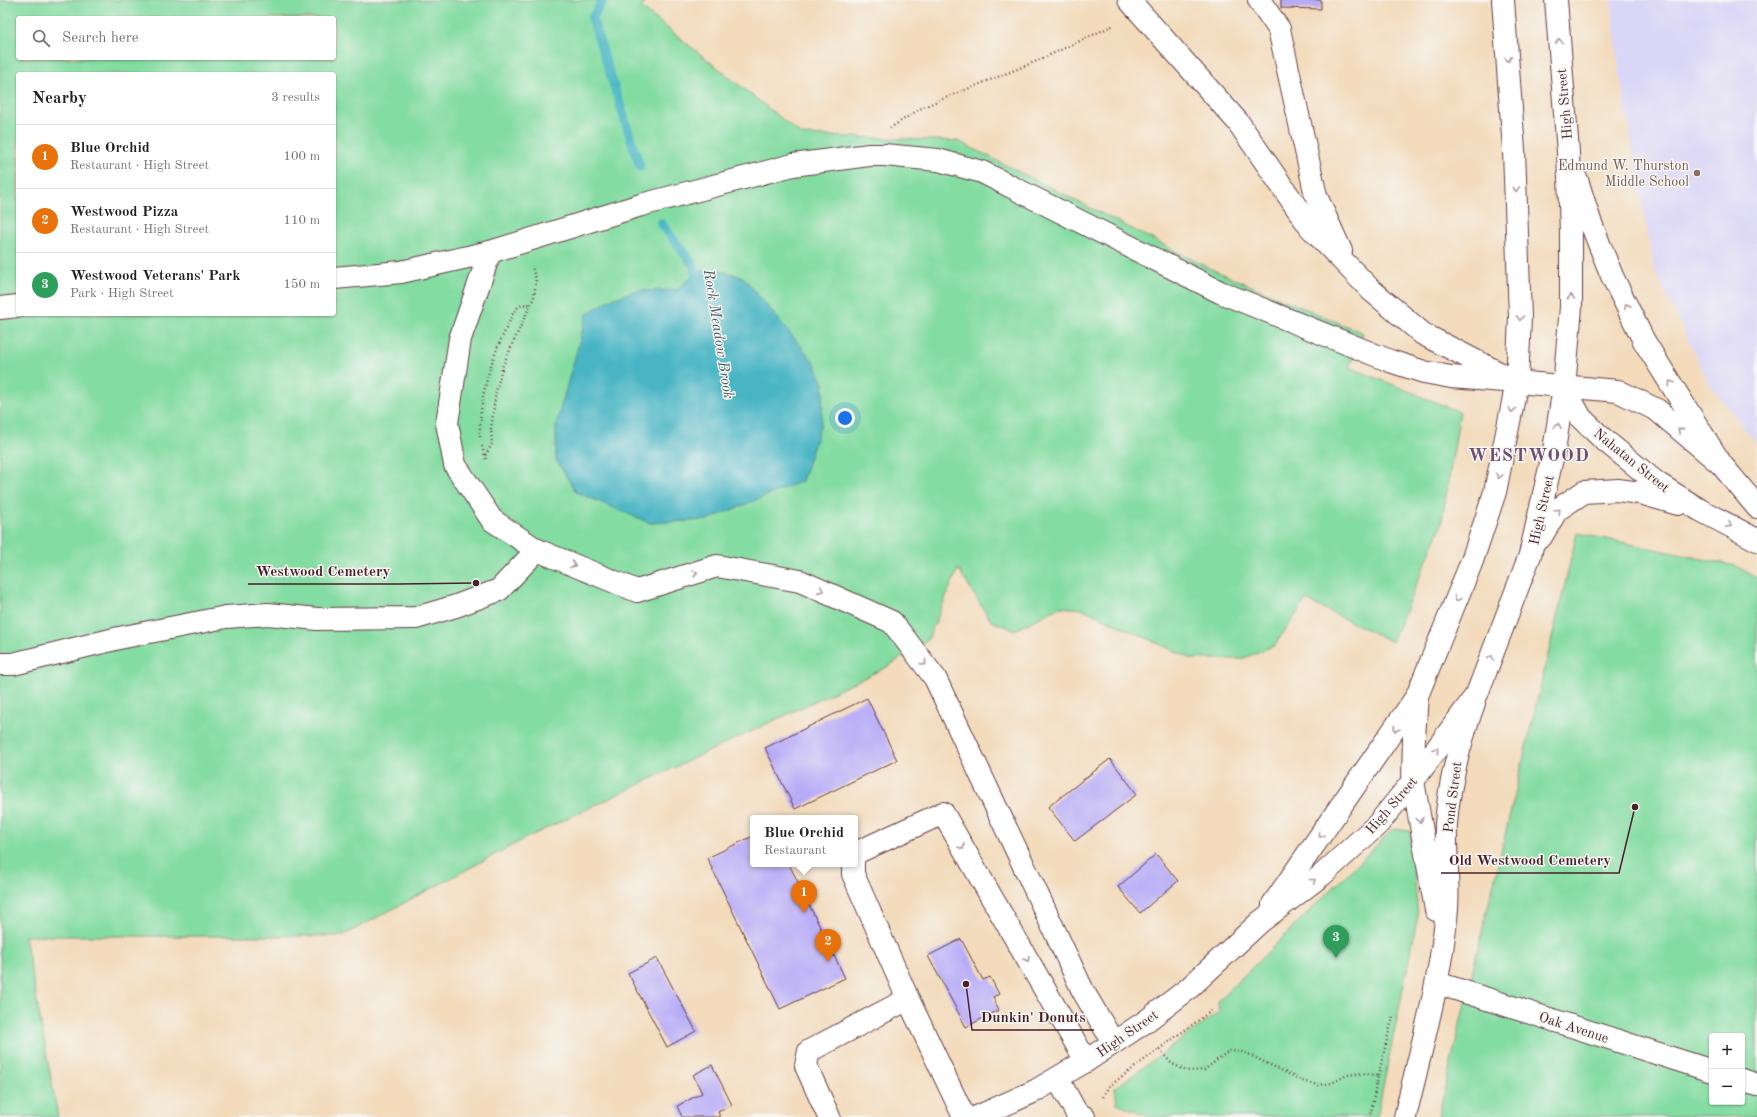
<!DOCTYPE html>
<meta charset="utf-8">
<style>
:root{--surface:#fff;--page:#f2f2f2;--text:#222;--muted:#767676;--line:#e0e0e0;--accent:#111827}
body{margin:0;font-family:"Old Standard TT",serif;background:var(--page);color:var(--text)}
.controls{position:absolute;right:12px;bottom:12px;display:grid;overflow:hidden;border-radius:4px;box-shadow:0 1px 3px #0004}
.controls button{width:36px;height:36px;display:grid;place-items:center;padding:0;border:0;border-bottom:1px solid var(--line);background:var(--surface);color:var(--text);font:20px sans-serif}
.you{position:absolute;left:845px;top:418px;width:14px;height:14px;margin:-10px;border:3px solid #fff;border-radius:50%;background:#1a73e8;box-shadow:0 0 0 6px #1a73e833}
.badge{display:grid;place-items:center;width:26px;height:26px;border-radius:50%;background:var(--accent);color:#fff;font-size:13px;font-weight:700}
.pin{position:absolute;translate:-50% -33px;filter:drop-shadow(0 1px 2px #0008)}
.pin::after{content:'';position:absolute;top:21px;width:14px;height:12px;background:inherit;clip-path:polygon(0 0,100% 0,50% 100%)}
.popup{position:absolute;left:750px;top:815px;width:108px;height:52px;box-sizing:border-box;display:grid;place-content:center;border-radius:4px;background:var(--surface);filter:drop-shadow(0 1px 3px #0005);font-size:13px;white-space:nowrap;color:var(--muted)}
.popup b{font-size:15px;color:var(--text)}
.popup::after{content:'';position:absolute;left:50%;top:100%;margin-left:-8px;border:8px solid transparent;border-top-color:var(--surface)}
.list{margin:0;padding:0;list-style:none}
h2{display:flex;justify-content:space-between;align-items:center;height:52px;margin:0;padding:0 16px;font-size:17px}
h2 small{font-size:13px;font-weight:400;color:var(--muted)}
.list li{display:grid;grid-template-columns:26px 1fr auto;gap:12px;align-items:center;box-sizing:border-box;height:64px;padding:0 16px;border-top:1px solid var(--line)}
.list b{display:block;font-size:15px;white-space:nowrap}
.list p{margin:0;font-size:13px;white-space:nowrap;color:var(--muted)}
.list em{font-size:13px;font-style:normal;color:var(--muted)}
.icon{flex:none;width:22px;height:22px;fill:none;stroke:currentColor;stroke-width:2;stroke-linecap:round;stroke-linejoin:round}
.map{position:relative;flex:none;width:1757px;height:1117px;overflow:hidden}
.search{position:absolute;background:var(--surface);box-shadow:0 1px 3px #0004;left:16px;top:16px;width:320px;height:44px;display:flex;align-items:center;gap:10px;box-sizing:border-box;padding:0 14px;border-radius:4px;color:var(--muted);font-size:15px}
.panel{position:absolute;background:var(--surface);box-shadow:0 1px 3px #0004;left:16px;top:72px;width:320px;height:244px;border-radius:4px}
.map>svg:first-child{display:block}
.built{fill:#dad6f7}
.green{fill:#83dca1;stroke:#667e66;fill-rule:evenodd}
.water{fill:#48b5c4;stroke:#496a78}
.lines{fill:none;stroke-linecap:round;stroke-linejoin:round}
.stream{stroke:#48b5c4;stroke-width:9}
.building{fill:#b7abf7}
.minor-casing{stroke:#633b41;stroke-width:24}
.major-casing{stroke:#633b41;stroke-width:24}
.path{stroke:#633b41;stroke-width:2.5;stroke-dasharray:1 3;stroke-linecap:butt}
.minor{stroke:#fff;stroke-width:22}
.major{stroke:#fff;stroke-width:22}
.oneway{stroke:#ae9aa0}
.education-dot{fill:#8d6e63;stroke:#f6f6f2;stroke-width:1.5}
.labels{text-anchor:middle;stroke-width:3;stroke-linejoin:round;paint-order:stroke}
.street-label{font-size:14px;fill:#4a1f2b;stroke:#f6f6f2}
.education-label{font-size:14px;fill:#785e54;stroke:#f6f6f2;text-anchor:end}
.water-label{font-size:15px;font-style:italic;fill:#495b68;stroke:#f6f6f2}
.district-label{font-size:18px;font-weight:bold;letter-spacing:1px;fill:#705072;stroke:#f6f6f2}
.leader{fill:none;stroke:#4a1f2b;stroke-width:1.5}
.callout-dot{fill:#4a1f2b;stroke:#f6f6f2;stroke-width:1.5}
.callout-label{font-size:15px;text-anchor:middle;font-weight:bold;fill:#4a1f2b;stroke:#f6f6f2;stroke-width:3;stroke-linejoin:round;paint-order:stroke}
</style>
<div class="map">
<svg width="1757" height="1117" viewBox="0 0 1757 1117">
<rect width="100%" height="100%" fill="#f6f6f2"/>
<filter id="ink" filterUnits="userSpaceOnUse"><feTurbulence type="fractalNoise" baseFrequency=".025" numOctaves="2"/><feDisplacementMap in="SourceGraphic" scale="8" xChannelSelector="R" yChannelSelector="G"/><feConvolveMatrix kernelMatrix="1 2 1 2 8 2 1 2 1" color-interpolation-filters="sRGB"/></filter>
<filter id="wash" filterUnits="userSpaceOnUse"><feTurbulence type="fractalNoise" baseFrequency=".012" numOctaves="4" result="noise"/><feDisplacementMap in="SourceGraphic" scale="16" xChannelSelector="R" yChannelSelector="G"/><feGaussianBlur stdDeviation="0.9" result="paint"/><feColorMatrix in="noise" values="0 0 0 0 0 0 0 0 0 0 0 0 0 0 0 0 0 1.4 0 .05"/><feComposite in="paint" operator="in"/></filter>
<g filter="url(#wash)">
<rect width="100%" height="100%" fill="#f3dbbc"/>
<polygon class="built" points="1611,0 1757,0 1757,445 1709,383 1654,269 1620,77"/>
<g class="green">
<path d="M 0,0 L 645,0 L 642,8 L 802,135 L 958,141 L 1211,269 L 1363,333 L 1349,367 L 1460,412 L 1441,526 L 1392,642 L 1306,600 L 1275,645 L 1242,659 L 1192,659 L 1083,609 L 1060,607 L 1015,630 L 991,621 L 958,569 L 928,639 L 889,666 L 526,838 L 342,936 L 25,936 L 58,1117 L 0,1117 ZM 18,18 L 334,18 L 334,58 L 18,58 ZM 18,74 L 334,74 L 334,314 L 18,314 Z"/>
<path d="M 1577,533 L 1736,566 L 1757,578 L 1757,1117 L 1438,1117 ZM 1712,1036 L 1742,1036 L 1742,1102 L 1712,1102 Z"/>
<polygon points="1393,829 1410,831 1418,915 1377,1117 1150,1117 1117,1103 1115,1088 1219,1012 1218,1001"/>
</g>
<polygon class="water" points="699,271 721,271 743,277 814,362 824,383 821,424 802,481 707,520 650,523 576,492 556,460 556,425 587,314 609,300 634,291 678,290 687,280"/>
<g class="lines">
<g class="stream">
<polyline points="603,0 592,18 640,167"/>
<polyline points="661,223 694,266 697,285"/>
</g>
</g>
<g id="blocks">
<g class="building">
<polygon points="1281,0 1321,0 1321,9 1281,8"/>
<polygon points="867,698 897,760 795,809 765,748"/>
<polygon points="1110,759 1137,794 1075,841 1048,807"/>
<polygon points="753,836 753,864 789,864 845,978 780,1009 707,858"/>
<polygon points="1156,854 1178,881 1140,913 1118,887"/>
<polygon points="961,939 983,980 990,977 999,994 993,997 999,1010 966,1027 928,956"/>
<polygon points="657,958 696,1031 667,1047 628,973"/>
<polygon points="712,1065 732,1105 718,1112 720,1117 682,1117 677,1106 702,1093 693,1075"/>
</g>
</g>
</g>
<g filter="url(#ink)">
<use href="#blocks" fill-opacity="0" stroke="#633b41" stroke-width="1"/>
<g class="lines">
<defs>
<g id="minor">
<polyline points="1129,0 1238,122 1310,227 1371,290 1423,334 1505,376"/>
<polyline points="1259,0 1279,29 1316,196 1341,251"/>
<polyline points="334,278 401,272 490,252 641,205 793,165 869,155 884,155 938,160 982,172 1220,292 1390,361 1424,372 1451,377 1517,382"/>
<polyline points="0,308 18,306"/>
<polyline points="537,550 637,591 717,566 800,581 892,622 935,678 1083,991 1113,1042"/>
<polyline points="0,664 13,664 119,638 226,617 268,614 317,619 416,618 456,606 499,590 537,550 492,520 455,465 447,423 460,339 490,252"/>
<polyline points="1417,696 1414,737 1413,781 1436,910"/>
<polyline points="855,855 860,851 943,813 1086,1061"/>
<polyline points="853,864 853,874 908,999 964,1117"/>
<polyline points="1437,983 1712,1071"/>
<polyline points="1058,1079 1076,1112 1084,1117"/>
<polyline points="1742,1080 1757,1085"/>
<polyline points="829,1117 806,1066 809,1051 908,999"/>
<path d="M 1405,1117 C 1421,1048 1441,980 1447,909 C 1449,881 1445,852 1446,824 C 1449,782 1460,742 1474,703"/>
</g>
<g id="major">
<polyline points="1577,180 1590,221 1612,276 1644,341 1721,464"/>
<polyline points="1517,382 1618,391 1657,410 1721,464 1757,507"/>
<polyline points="1564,387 1581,418 1603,439 1657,483 1700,510 1757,540"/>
<polyline points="1541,537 1557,510 1584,492 1618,490 1640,493 1678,504"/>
<polyline points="1273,904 1417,696 1472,561 1495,492 1517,382 1520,317 1514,150 1503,0"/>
<polyline points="977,1117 1035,1091 1086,1061 1145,1022 1188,989 1260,922 1322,875 1378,824 1413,781 1477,694 1530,555 1554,450 1564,387 1571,307 1571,232 1568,152 1556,0"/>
</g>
</defs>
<use href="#minor" class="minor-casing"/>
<use href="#major" class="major-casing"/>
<g class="path">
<polyline points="890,128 923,107 1037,61 1114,25"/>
<path d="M 480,437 C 479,398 490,360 508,325 C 511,318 514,308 522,305 C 524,304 528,305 531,304"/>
<polyline points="482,446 485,456"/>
<polyline points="486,459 485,456 492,444 491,429 496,391 503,365 534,297 536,279 532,267"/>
<polyline points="1159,1049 1214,1009"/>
<polyline points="1378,1076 1393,1016"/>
<polyline points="1103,1097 1108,1087 1159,1049 1171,1063 1186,1071 1204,1070 1229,1051 1244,1052 1305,1082 1318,1085 1332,1083 1347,1075 1363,1073 1378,1076 1370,1117"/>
</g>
<use href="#minor" class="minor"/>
<use href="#major" class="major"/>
</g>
<defs><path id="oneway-chevron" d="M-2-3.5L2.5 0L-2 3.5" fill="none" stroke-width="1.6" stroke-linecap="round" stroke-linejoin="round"/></defs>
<g class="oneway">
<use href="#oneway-chevron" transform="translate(1559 41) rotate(-95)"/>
<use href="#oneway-chevron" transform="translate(1508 59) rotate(86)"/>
<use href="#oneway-chevron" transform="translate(1516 189) rotate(88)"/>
<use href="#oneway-chevron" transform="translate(1571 297) rotate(-90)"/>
<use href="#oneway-chevron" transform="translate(1627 306) rotate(-116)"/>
<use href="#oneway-chevron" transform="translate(1520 318) rotate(91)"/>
<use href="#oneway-chevron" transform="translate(1671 383) rotate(-123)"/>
<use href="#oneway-chevron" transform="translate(1512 410) rotate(100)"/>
<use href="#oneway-chevron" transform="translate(1558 426) rotate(-81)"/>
<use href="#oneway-chevron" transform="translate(1680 430) rotate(-139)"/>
<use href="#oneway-chevron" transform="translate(1499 476) rotate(102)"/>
<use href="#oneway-chevron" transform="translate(1558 511) rotate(-46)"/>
<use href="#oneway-chevron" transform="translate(1729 525) rotate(29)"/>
<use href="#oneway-chevron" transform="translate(573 565) rotate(22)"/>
<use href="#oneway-chevron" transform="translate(695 573) rotate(-17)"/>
<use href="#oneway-chevron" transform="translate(821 590) rotate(24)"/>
<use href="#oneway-chevron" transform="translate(1457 599) rotate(111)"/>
<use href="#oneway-chevron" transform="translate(1491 658) rotate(-70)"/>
<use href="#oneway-chevron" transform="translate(924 663) rotate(52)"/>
<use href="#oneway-chevron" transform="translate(1396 729) rotate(124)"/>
<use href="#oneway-chevron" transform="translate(1436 750) rotate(-54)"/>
<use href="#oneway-chevron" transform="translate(1420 820) rotate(79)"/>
<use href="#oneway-chevron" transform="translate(1321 835) rotate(125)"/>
<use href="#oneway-chevron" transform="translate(962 847) rotate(60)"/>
<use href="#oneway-chevron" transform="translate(1313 881) rotate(-38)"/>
<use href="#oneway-chevron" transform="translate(1027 959) rotate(60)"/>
</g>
</g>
<circle class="education-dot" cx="1697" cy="173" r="4"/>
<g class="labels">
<g class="street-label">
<text transform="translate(1564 104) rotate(-95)" y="5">High Street</text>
<text transform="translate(1632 460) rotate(39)" y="5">Nahatan Street</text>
<text transform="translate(1541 510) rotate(-77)" y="5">High Street</text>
<text transform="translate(1452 797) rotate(-83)" y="5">Pond Street</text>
<text transform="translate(1391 805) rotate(-49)" y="5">High Street</text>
<text transform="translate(1574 1027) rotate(18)" y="5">Oak Avenue</text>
<text transform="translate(1127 1033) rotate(-35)" y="5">High Street</text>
</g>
<g class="education-label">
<text x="1689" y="170">Edmund W. Thurston<tspan x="1689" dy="16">Middle School</tspan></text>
</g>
<g class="water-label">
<text transform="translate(719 334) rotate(81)" y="5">Rock Meadow Brook</text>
</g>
<g class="district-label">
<text x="1529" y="461">WESTWOOD</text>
</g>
</g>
<path class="leader" d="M476 583L399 584H248M1635 807L1619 873H1441M966 984L972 1030H1094"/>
<g class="callout-dot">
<circle cx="476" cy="583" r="4"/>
<circle cx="1635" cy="807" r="4"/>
<circle cx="966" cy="984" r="4"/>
</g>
<g class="callout-label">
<text x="323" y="576">Westwood Cemetery</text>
<text x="1530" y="865">Old Westwood Cemetery</text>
<text x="1033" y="1022">Dunkin' Donuts</text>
</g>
</svg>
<div class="controls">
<button>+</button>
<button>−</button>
</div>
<div class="you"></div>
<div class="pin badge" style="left:804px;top:913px;background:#e8710a">1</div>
<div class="popup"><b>Blue Orchid</b>Restaurant</div>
<div class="pin badge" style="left:828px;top:962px;background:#e8710a">2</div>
<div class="pin badge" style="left:1336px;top:958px;background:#2e9e5b">3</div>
<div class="search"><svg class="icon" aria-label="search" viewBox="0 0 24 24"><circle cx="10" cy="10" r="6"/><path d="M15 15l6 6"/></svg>Search here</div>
<section class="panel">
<h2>Nearby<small>3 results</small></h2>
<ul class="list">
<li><span class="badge" style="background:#e8710a">1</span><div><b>Blue Orchid</b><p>Restaurant · High Street</p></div><em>100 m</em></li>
<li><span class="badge" style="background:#e8710a">2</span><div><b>Westwood Pizza</b><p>Restaurant · High Street</p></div><em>110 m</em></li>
<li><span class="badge" style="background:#2e9e5b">3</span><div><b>Westwood Veterans' Park</b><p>Park · High Street</p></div><em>150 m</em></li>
</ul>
</section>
</div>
